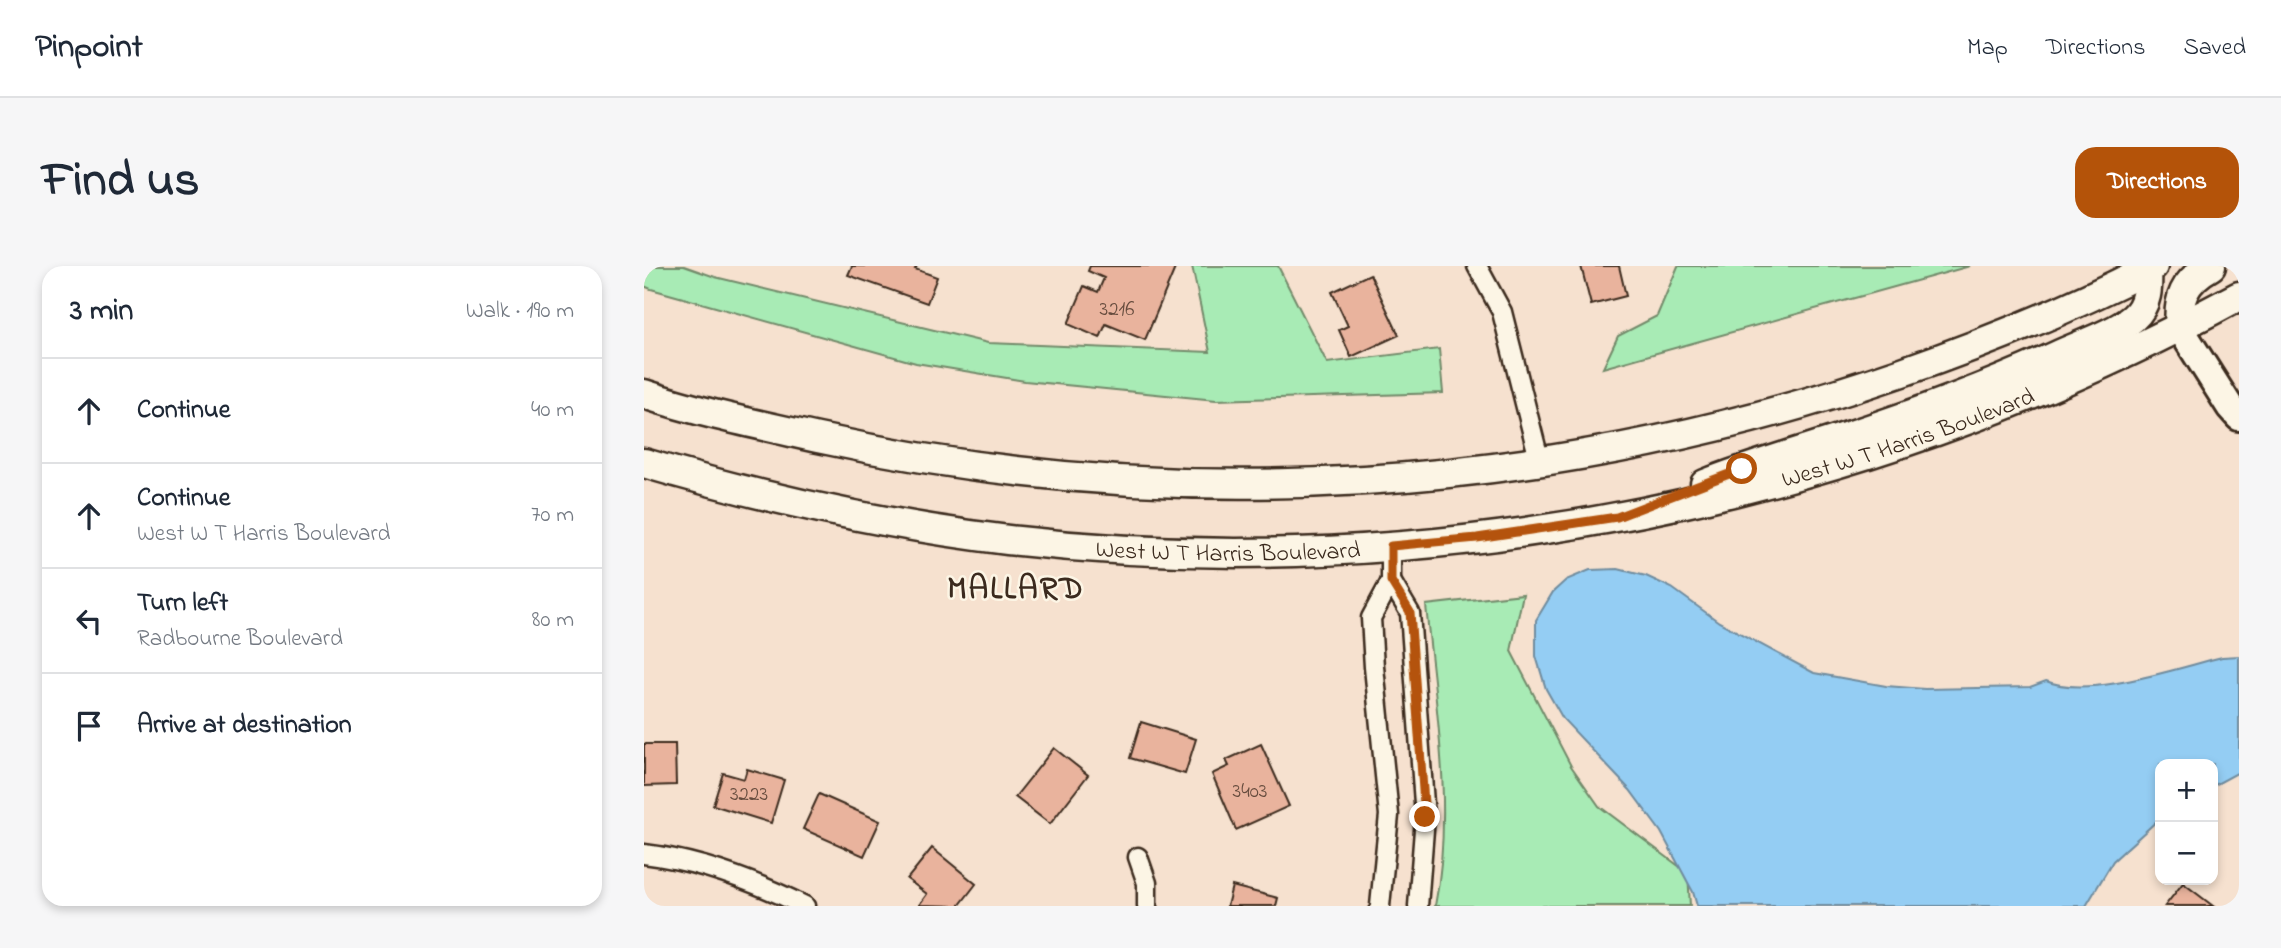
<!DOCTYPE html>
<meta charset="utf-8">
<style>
:root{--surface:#fff;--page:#f6f6f7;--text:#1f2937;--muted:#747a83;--line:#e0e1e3;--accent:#b45309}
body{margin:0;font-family:"Indie Flower",sans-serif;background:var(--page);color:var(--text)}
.controls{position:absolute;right:21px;bottom:21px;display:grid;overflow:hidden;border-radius:14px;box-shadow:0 4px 10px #0003}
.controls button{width:63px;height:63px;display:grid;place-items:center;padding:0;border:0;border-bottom:2px solid var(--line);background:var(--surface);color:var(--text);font:35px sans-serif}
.stop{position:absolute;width:21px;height:21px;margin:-16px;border:5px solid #b45309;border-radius:50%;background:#fff}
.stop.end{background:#b45309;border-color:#fff;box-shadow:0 2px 7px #0008}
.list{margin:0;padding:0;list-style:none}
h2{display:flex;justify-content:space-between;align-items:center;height:91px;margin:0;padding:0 28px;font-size:30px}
h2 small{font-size:23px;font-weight:400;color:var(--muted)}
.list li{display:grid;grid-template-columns:46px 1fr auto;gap:21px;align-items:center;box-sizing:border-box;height:105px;padding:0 28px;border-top:2px solid var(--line)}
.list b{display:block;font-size:26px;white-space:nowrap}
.list p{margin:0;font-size:23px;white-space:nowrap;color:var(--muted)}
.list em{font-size:23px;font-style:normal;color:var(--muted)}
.icon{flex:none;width:38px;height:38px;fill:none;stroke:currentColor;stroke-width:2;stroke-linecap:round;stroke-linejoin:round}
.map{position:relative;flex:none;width:1595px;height:640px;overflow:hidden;border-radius:21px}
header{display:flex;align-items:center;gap:42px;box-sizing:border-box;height:98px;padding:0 35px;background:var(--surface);border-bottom:2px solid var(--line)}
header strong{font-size:33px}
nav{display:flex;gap:38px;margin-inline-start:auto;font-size:24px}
.intro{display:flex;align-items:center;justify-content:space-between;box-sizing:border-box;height:168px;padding:0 42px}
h1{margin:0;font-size:49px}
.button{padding:18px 32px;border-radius:21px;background:var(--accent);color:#fff;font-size:24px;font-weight:700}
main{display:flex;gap:42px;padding:0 42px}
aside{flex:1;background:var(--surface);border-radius:21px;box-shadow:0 4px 10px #0003}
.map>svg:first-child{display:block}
.green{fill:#a8ebb5;stroke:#728a6a;stroke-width:2}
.water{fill:#94cdf3;stroke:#708c9e;stroke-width:2}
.building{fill:#e9b39d;stroke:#3b2a1e;stroke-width:2}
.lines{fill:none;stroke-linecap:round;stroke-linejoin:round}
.minor-casing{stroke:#3b2a1e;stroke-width:23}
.secondary-casing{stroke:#3b2a1e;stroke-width:32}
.primary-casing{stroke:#3b2a1e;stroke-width:33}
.minor{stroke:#fcf5e5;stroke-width:18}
.secondary{stroke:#fcf5e5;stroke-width:26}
.primary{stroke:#fcf5e5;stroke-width:28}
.route{stroke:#b45309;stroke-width:9}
.labels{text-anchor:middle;stroke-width:5;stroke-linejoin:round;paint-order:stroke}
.number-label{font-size:21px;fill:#664c3e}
.street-label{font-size:24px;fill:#3b2a1e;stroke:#fcf5e5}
.district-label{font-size:32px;font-weight:bold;letter-spacing:2px;fill:#3b2a1e;stroke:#fcf5e5}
</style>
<header>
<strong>Pinpoint</strong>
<nav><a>Map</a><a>Directions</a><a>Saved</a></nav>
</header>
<div class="intro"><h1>Find us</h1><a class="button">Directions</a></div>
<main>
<aside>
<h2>3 min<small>Walk · 190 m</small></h2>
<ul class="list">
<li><svg class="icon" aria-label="ahead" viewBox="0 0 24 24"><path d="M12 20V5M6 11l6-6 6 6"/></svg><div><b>Continue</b></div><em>40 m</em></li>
<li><svg class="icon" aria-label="ahead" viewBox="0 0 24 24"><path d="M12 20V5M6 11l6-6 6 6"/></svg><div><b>Continue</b><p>West W T Harris Boulevard</p></div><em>70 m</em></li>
<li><svg class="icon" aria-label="left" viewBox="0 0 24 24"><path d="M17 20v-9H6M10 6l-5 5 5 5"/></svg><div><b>Turn left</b><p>Radbourne Boulevard</p></div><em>80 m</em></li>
<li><svg class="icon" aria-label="arrive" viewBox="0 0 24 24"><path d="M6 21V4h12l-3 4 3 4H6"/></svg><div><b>Arrive at destination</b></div></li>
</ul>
</aside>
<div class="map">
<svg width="1595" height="640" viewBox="0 0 1595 640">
<rect width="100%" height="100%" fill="#f6e1cf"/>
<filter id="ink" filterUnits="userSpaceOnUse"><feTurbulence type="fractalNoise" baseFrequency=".0143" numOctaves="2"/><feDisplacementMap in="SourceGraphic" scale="14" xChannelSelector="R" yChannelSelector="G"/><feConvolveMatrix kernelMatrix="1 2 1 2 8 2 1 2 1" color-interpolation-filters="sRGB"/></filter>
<g filter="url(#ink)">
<g class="green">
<polygon points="0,0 40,0 71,11 344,77 566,86 548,0 634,0 683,97 795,83 799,127 572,134 381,115 272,97 7,23 0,20"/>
<polygon points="1034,0 1326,0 959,102 974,70 1013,50"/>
<path d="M 879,328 L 867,385 L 927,500 L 955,540 L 1044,607 L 1046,640 L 791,640 C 810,543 791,436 782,339 Z"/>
</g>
<path class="water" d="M 974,303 L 1002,310 L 1028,322 L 1075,356 L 1170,407 L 1242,420 L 1281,423 L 1386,421 L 1402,415 C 1444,433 1533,402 1578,391 L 1595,390 L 1595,506 L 1569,520 L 1569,498 L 1516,498 L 1516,552 L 1469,595 L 1442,640 L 1053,640 L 1049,626 L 1017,566 L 986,524 L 919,453 L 902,423 L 892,390 L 892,354 L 909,326 L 922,314 L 946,304 Z"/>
<g class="building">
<polygon points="208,0 273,0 271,3 293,11 283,37 204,9"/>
<polygon points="446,0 532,0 501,74 462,58 456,72 424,58 440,20 454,26 460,12 444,5"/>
<polygon points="937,0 975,0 982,30 947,39"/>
<polygon points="726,8 755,69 707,91 695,64 704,60 688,26"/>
<polygon points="497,456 552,473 541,508 486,492"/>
<polygon points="0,478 31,478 32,519 0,520"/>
<polygon points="617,478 645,540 592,564 568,508 585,500 582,494"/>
<polygon points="410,482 444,509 406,558 371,531"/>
<polygon points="103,503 140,514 127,557 69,539 79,507 100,513"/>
<polygon points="175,528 236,555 220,590 159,563"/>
<polygon points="288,582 332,618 315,640 275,639 283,628 263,613"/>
<polygon points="1539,617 1569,640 1521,640"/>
<polygon points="588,620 634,632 632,640 583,640"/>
</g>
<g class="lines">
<defs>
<g id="minor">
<polyline points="833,0 858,46 896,197"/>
<polyline points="747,315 747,280"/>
<path d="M 0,588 C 57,595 110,615 161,640"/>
<polyline points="494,591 503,617 503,640"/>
<polyline points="736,640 745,549 730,401 727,352 747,315 766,347 781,551 774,640"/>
</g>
<polyline id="secondary" points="1536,62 1586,141 1595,151"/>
<g id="primary">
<path d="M 1536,62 C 1533,33 1540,15 1567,0"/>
<path d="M 0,128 C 57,147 116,159 174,172 C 535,251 909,227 1258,106 C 1344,76 1429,42 1509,0"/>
<path id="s1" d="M 0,197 C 119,232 241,259 364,274 C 787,322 1222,233 1595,30"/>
<path d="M 1061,218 C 1106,200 1152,187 1198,172 C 1271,148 1342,122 1412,90 C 1435,79 1470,68 1489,52 C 1504,39 1504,21 1503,3"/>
</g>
</defs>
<use href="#minor" class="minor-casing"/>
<use href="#secondary" class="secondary-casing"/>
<use href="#primary" class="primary-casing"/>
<use href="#minor" class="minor"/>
<use href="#secondary" class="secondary"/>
<use href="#primary" class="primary"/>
</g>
</g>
<g class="lines" filter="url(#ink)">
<polyline class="route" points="781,551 766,346 747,315 747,280 833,272 973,251 1098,203"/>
</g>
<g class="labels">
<g class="number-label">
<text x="473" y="49">3216</text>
<text x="606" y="531">3403</text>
<text x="105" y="534">3223</text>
</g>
<g class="street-label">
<text dy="8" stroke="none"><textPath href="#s1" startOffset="1286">West W T Harris Boulevard</textPath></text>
<text dy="8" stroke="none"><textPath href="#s1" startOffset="593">West W T Harris Boulevard</textPath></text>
</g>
<g class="district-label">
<text x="372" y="332">MALLARD</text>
</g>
</g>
</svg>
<div class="controls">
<button>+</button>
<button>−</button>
</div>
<div class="stop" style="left:1098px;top:203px"></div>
<div class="stop end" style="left:781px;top:551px"></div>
</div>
</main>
